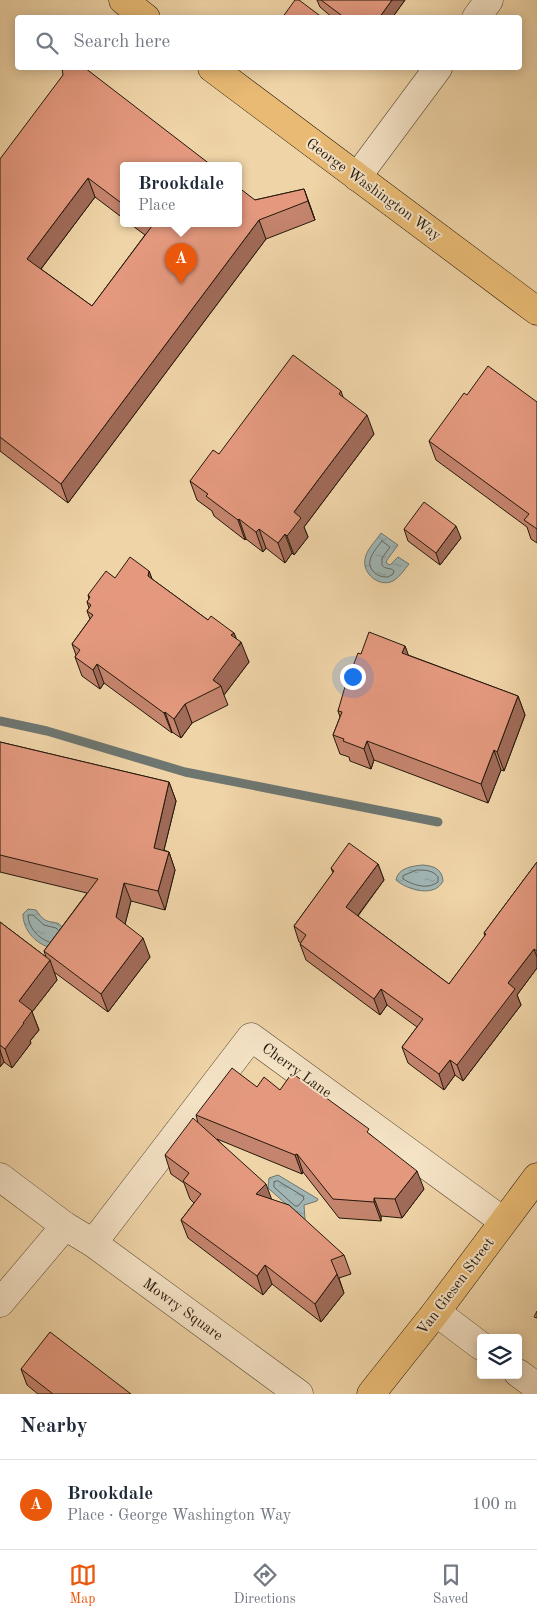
<!DOCTYPE html>
<meta charset="utf-8">
<style>
:root{--surface:#fff;--page:#f2f2f3;--text:#1f2937;--muted:#747a83;--line:#e0e1e3;--accent:#ea580c}
body{margin:0;font-family:"Old Standard TT",serif;background:var(--page);color:var(--text)}
.controls{position:absolute;right:15px;bottom:15px;display:grid;overflow:hidden;border-radius:5px;box-shadow:0 2px 12px #0003}
.controls button{width:45px;height:45px;display:grid;place-items:center;padding:0;border:0;border-bottom:1px solid var(--line);background:var(--surface);color:var(--text);font:25px sans-serif}
.you{position:absolute;left:352px;top:676px;width:18px;height:18px;margin:-12px;border:4px solid #fff;border-radius:50%;background:#1a73e8;box-shadow:0 0 0 8px #1a73e833}
.badge{display:grid;place-items:center;width:32px;height:32px;border-radius:50%;background:var(--accent);color:#fff;font-size:16px;font-weight:700}
.pin{position:absolute;translate:-50% -41px;filter:drop-shadow(0 1px 2px #0008)}
.pin::after{content:'';position:absolute;top:26px;width:18px;height:15px;background:inherit;clip-path:polygon(0 0,100% 0,50% 100%)}
.popup{position:absolute;left:120px;top:162px;width:122px;height:65px;box-sizing:border-box;display:grid;place-content:center;border-radius:5px;background:var(--surface);filter:drop-shadow(0 1px 4px #0005);font-size:16px;white-space:nowrap;color:var(--muted)}
.popup b{font-size:19px;color:var(--text)}
.popup::after{content:'';position:absolute;left:50%;top:100%;margin-left:-10px;border:10px solid transparent;border-top-color:var(--surface)}
.list{margin:0;padding:0;list-style:none}
h2{display:flex;justify-content:space-between;align-items:center;height:65px;margin:0;padding:0 20px;font-size:21px}
h2 small{font-size:16px;font-weight:400;color:var(--muted)}
.list li{display:grid;grid-template-columns:32px 1fr auto;gap:15px;align-items:center;box-sizing:border-box;height:90px;padding:0 20px;border-top:1px solid var(--line)}
.list b{display:block;font-size:19px;white-space:nowrap}
.list p{margin:0;font-size:16px;white-space:nowrap;color:var(--muted)}
.list em{font-size:16px;font-style:normal;color:var(--muted)}
.icon{flex:none;width:28px;height:28px;fill:none;stroke:currentColor;stroke-width:2;stroke-linecap:round;stroke-linejoin:round}
.map{position:relative;flex:none;width:537px;height:1394px;overflow:hidden}
.search{position:absolute;background:var(--surface);box-shadow:0 2px 12px #0003;left:15px;right:15px;top:15px;height:55px;display:flex;align-items:center;gap:12px;box-sizing:border-box;padding:0 18px;border-radius:5px;color:var(--muted);font-size:19px}
.sheet{height:155px;background:var(--surface)}
nav{display:flex;justify-content:space-around;align-items:center;box-sizing:border-box;height:70px;border-top:1px solid var(--line);background:var(--surface);font-size:14px;color:var(--muted)}
nav a{display:grid;justify-items:center;gap:2px}
nav .on{color:var(--accent)}
.map>svg:first-child{display:block}
.water{fill:url(#water-ripples);stroke:#6e7670}
.lines{fill:none;stroke-linecap:round;stroke-linejoin:round}
.shore{stroke:#62665f;stroke-width:1}
.stream{stroke:#6e7670;stroke-width:9}
.minor-casing{stroke:#574731;stroke-width:29}
.major-casing{stroke:#24180a;stroke-width:29}
.minor{stroke:#f5e3c6;stroke-width:28}
.major{stroke:#e8ba74;stroke-width:28}
.wall{fill:#c4846d;stroke:#24180a}
.shaded-wall{fill:#a06b59;stroke:#24180a}
.building{fill:#e4997f;stroke:#24180a}
.labels{text-anchor:middle;stroke-width:4;stroke-linejoin:round;paint-order:stroke}
.street-label{font-size:15px;fill:#24180a;stroke:#f5e3c6}
</style>
<div class="map">
<svg width="537" height="1394" viewBox="0 0 537 1394">
<defs>
<pattern id="water-ripples" width="26" height="14" patternUnits="userSpaceOnUse" patternTransform="scale(1.25)"><rect width="26" height="14" fill="#a0b5b4"/><path d="M2 4q2-2 4 0t4 0M15 11q2-2 4 0t4 0" fill="none" stroke="#8a9b99"/></pattern>
</defs>
<rect width="100%" height="100%" fill="#efd4a7"/>
<filter id="stains"><feTurbulence type="fractalNoise" baseFrequency=".004" numOctaves="4"/><feColorMatrix values="0 0 0 0 .2 0 0 0 0 .09 0 0 0 0 .02 0 0 0 .5 -.17"/></filter>
<radialGradient id="worn" r=".72"><stop offset=".6" stop-color="#630" stop-opacity="0"/><stop offset="1" stop-color="#630" stop-opacity=".3"/></radialGradient>
<g class="water">
<path d="M 381,533 L 398,545 L 387,560 L 386,563 L 390,565 L 398,557 L 409,564 C 404,570 400,577 393,581 C 379,588 362,573 365,559 C 366,550 376,541 381,533 Z"/>
<path d="M 423,865 C 434,866 442,869 443,881 C 435,898 407,890 396,880 C 398,868 412,866 423,865 Z"/>
<path d="M 28,909 L 36,910 C 39,914 41,917 45,920 C 53,924 59,920 63,929 L 48,947 C 34,942 23,929 23,914 Z"/>
<polygon points="278,1175 318,1199 317,1201 304,1205 305,1219 304,1220 268,1188 269,1178"/>
</g>
<g class="lines">
<g class="shore">
<path d="M 382,541 L 390,547 L 382,558 L 382,565 C 385,570 391,567 394,571 L 393,574 L 388,577 C 382,577 377,576 373,571 C 364,561 376,549 382,541 Z"/>
<path d="M 417,870 C 425,870 433,870 438,877 L 438,882 C 427,890 413,885 403,879 L 403,876 Z"/>
<path d="M 49,942 C 38,938 28,927 28,915 L 33,915 L 44,925 L 56,928 L 58,930"/>
<polygon points="278,1181 303,1196 304,1199 298,1206 295,1206 274,1187 274,1182"/>
</g>
<polyline class="stream" points="0,721 47,731 185,772 438,822"/>
<defs>
<g id="minor">
<polyline points="476,18 489,0"/>
<polyline points="357,177 438,68"/>
<polyline points="0,1177 65,1226 93,1243 299,1394"/>
<polyline points="93,1243 251,1037 503,1221"/>
<polyline points="0,1303 65,1226"/>
<polyline points="436,1312 481,1346"/>
<polyline points="518,1373 537,1387"/>
</g>
<g id="major">
<polyline points="123,0 146,18"/>
<polyline points="212,68 537,311"/>
<polyline points="371,1394 436,1312 537,1177"/>
</g>
</defs>
<use href="#minor" class="minor-casing"/>
<use href="#major" class="major-casing"/>
<use href="#minor" class="minor"/>
<use href="#major" class="major"/>
</g>
<g class="wall">
<polygon points="317,0 405,0 392,18 333,18 320,7"/>
<polygon points="0,159 124,165 124,219 95,197 41,269 92,306 145,235 129,223 238,223 255,200 304,189 315,220 266,239 68,503 0,451"/>
<polygon points="341,391 343,397 374,434 304,527 308,537 294,555 292,553 285,563 266,548 263,552 246,539 245,540 214,516 212,511 197,500 190,481 219,454"/>
<polygon points="467,395 537,402 537,543 531,539 527,527 436,460 429,441"/>
<polygon points="404,529 461,538 440,565 408,541"/>
<polygon points="149,571 152,579 208,620 234,633 236,638 249,662 224,695 228,705 192,723 181,738 172,732 172,733 104,683 100,689 82,676 75,657 76,655 72,644 90,619 87,611 89,608 87,602 89,599 88,595 115,578"/>
<polygon points="405,646 408,655 518,696 525,715 504,771 501,770 488,803 374,760 371,769 350,761 349,757 340,754 333,735 340,717 338,711 361,654"/>
<polygon points="0,742 169,782 176,801 164,850 169,852 175,870 165,910 131,901 125,924 150,957 108,1012 54,972 57,980 32,1012 39,1030 30,1041 31,1043 12,1068 4,1062 0,1067 0,922 46,957 44,951 87,893 0,872"/>
<polygon points="537,862 537,968 517,995 521,1005 463,1081 455,1075 444,1090 408,1063 402,1047 417,1027 387,1005 380,1015 306,960 300,944 301,943 299,942 294,926 333,873 331,868 378,864 384,880 358,916 449,984 485,936 484,933"/>
<polygon points="280,1090 371,1135 424,1189 402,1218 381,1216 381,1221 339,1218 303,1172 302,1174 217,1139 272,1200 344,1255 351,1274 339,1278 344,1293 321,1322 272,1284 263,1295 188,1238 181,1220 194,1203 190,1199 184,1183 171,1174 165,1155 198,1123 196,1115"/>
<polygon points="21,1369 131,1394 38,1394 27,1385"/>
</g>
<g class="shaded-wall">
<polygon points="392,0 405,0 392,18 379,18"/>
<polygon points="88,178 95,197 34,278 27,259"/>
<polygon points="304,189 311,208 315,220 308,201"/>
<polygon points="259,220 266,239 68,503 61,484"/>
<polygon points="367,415 374,434 304,527 308,537 294,555 287,536 294,512"/>
<polygon points="239,519 246,539 245,540 238,520"/>
<polygon points="456,526 461,538 440,565 436,553"/>
<polygon points="259,529 266,548 263,552 256,532"/>
<polygon points="285,534 292,553 285,563 278,543"/>
<polygon points="149,571 156,590 148,576"/>
<polygon points="234,633 239,646 241,642 249,662 224,695 221,686 213,680 231,635"/>
<polygon points="405,646 412,665 402,653"/>
<polygon points="97,664 104,683 100,689 93,670"/>
<polygon points="518,696 525,715 504,771 497,752"/>
<polygon points="185,704 192,723 181,738 174,719"/>
<polygon points="165,712 172,732 172,733 164,713"/>
<polygon points="367,741 374,760 371,769 364,749"/>
<polygon points="494,750 501,770 488,803 481,784"/>
<polygon points="169,782 176,801 160,866 154,848"/>
<polygon points="169,852 175,870 165,910 158,891"/>
<polygon points="378,864 384,880 352,923 346,907"/>
<polygon points="124,883 131,901 122,936 116,917"/>
<polygon points="143,938 150,957 108,1012 101,994"/>
<polygon points="534,949 537,957 537,968 517,995 521,1005 463,1081 457,1065 508,983"/>
<polygon points="50,960 57,980 32,1012 39,1030 30,1041 31,1043 12,1068 5,1049 19,1001"/>
<polygon points="381,989 387,1005 380,1015 374,999"/>
<polygon points="0,1050 4,1062 0,1067"/>
<polygon points="450,1060 455,1075 444,1090 439,1074"/>
<polygon points="297,1154 303,1172 302,1174 295,1155"/>
<polygon points="417,1171 424,1189 402,1218 395,1199"/>
<polygon points="266,1184 273,1203 256,1194"/>
<polygon points="374,1198 381,1216 381,1221 374,1202"/>
<polygon points="265,1265 272,1284 263,1295 257,1276"/>
<polygon points="337,1274 344,1293 321,1322 315,1304"/>
</g>
<g class="building">
<polygon points="295,0 299,0 323,18 282,18"/>
<polygon points="321,0 392,0 379,18 345,18"/>
<polygon points="62,68 85,68 211,165 124,165 124,205 88,178 27,259 92,306 152,226 148,223 238,223 238,187 255,200 304,189 308,201 259,220 61,484 0,437 0,159 63,75"/>
<polygon points="293,355 341,391 339,394 367,415 294,512 301,518 287,536 285,534 278,543 259,529 256,532 239,519 238,520 206,496 208,494 190,481 213,450 219,454"/>
<polygon points="488,366 537,402 537,529 524,520 529,514 429,441 464,393 467,395"/>
<polygon points="424,502 456,526 436,553 404,529"/>
<polygon points="130,557 149,571 148,576 208,620 211,616 234,633 231,635 241,642 213,680 221,686 185,704 174,719 165,712 164,713 97,664 93,670 75,657 80,650 72,644 93,615 87,611 91,605 87,602 90,597 88,595 106,571 115,578"/>
<polygon points="369,632 405,646 402,653 518,696 497,752 494,750 481,784 367,741 364,749 343,741 344,739 333,735 342,712 338,711 344,690 358,653 361,654"/>
<polygon points="0,742 169,782 154,848 169,852 158,891 124,883 116,917 143,938 101,994 44,951 98,879 0,855"/>
<polygon points="349,843 378,864 346,907 449,984 486,934 484,933 537,862 537,951 534,949 508,983 515,989 457,1065 450,1060 439,1074 402,1047 423,1019 381,989 374,999 300,944 306,935 294,926 334,871 331,868"/>
<polygon points="0,922 50,960 19,1001 32,1011 23,1023 24,1023 5,1049 0,1045"/>
<polygon points="232,1068 257,1087 264,1077 280,1090 292,1073 369,1129 367,1132 417,1171 395,1199 374,1198 374,1202 333,1199 297,1154 295,1155 196,1115"/>
<polygon points="193,1118 266,1184 256,1194 289,1205 344,1255 331,1260 337,1274 315,1304 265,1265 257,1276 181,1220 201,1194 183,1181 189,1173 165,1155"/>
<polygon points="537,1311 537,1318 534,1317"/>
<polygon points="50,1332 131,1394 53,1394 21,1369"/>
</g>
<g class="labels">
<g class="street-label">
<text transform="translate(374 189) rotate(36)" y="5">George Washington Way</text>
<text transform="translate(297 1070) rotate(36)" y="5">Cherry Lane</text>
<text transform="translate(455 1286) rotate(-53)" y="5">Van Giesen Street</text>
<text transform="translate(183 1309) rotate(36)" y="5">Mowry Square</text>
</g>
</g>
<rect width="100%" height="100%" filter="url(#stains)"/>
<rect width="100%" height="100%" fill="url(#worn)"/>
</svg>
<div class="controls">
<button><svg class="icon" aria-label="layers" viewBox="0 0 24 24"><path d="M12 4l9 5-9 5-9-5zM3 14l9 5 9-5"/></svg></button>
</div>
<div class="you"></div>
<div class="pin badge" style="left:181px;top:284px">A</div>
<div class="popup"><b>Brookdale</b>Place</div>
<div class="search"><svg class="icon" aria-label="search" viewBox="0 0 24 24"><circle cx="10" cy="10" r="6"/><path d="M15 15l6 6"/></svg>Search here</div>
</div>
<section class="sheet">
<h2>Nearby<small></small></h2>
<ul class="list">
<li><span class="badge">A</span><div><b>Brookdale</b><p>Place · George Washington Way</p></div><em>100 m</em></li>
</ul>
</section>
<nav>
<a class="on"><svg class="icon" aria-label="map" viewBox="0 0 24 24"><path d="M3 6l6-2 6 2 6-2v14l-6 2-6-2-6 2zM9 4v14M15 6v14"/></svg>Map</a>
<a><svg class="icon" aria-label="directions" viewBox="0 0 24 24"><path d="M12 3l9 9-9 9-9-9zM9 14v-3h6M13 9l2 2-2 2"/></svg>Directions</a>
<a><svg class="icon" aria-label="saved" viewBox="0 0 24 24"><path d="M7 4h10v16l-5-4-5 4z"/></svg>Saved</a>
</nav>
